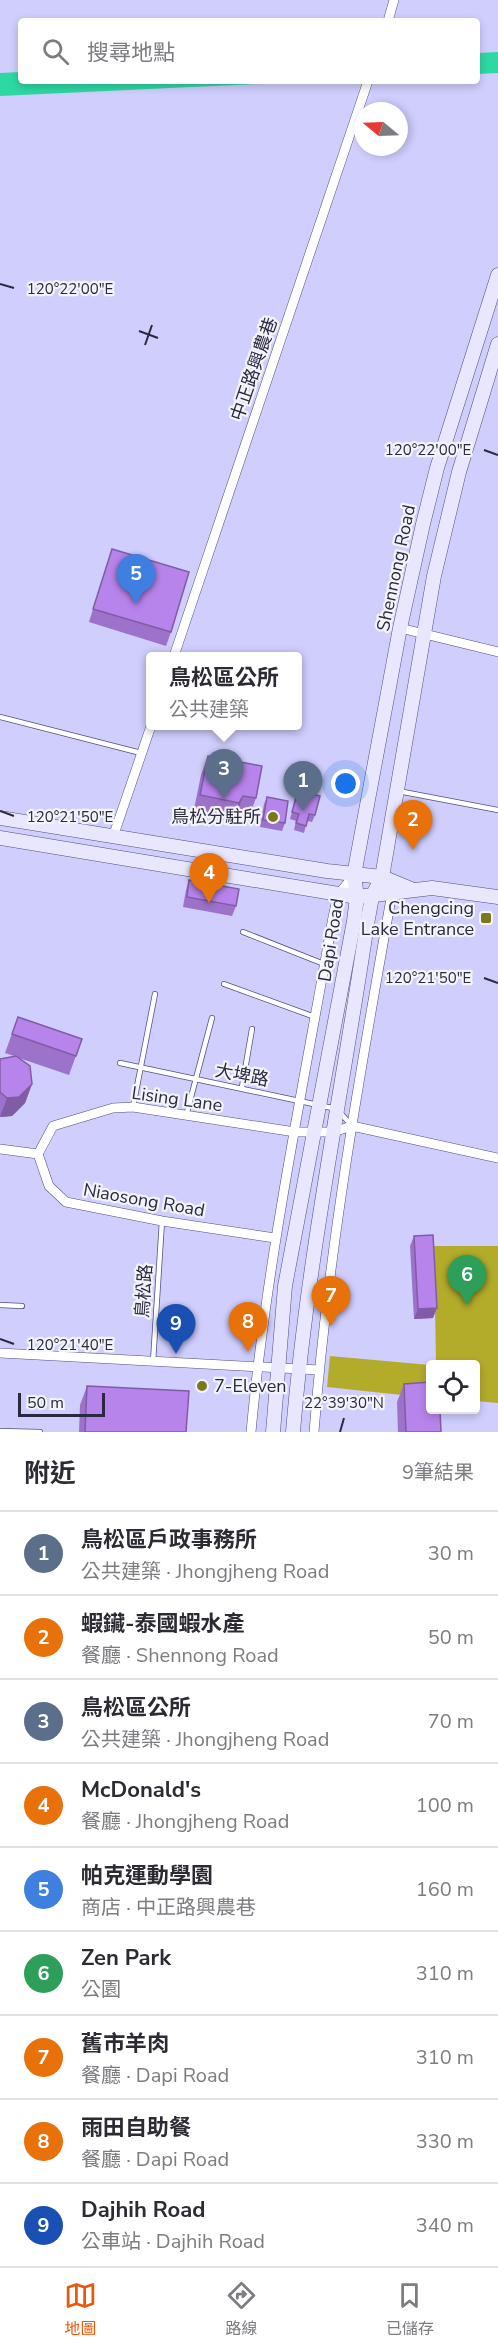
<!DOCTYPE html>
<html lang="zh-TW">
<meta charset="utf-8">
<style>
:root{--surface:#fff;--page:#f7f7f7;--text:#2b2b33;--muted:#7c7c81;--line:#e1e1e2;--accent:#ea580c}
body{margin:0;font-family:"Nunito Sans","Noto Sans TC",sans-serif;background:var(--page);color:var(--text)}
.controls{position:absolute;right:18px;bottom:18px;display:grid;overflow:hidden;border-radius:6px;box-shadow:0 3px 9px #0003}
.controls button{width:54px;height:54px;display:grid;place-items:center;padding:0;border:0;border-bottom:2px solid var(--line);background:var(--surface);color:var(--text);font:30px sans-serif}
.compass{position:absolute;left:354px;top:102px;width:54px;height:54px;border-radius:50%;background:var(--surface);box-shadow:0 3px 9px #0003;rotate:289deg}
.scale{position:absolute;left:18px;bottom:15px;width:87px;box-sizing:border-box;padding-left:6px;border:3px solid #2a2940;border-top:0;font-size:16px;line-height:21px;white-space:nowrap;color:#2a2940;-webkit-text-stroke:4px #f3f4fa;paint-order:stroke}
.you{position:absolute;left:346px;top:784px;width:21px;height:21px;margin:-15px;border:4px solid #fff;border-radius:50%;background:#1a73e8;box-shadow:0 0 0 9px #1a73e833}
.badge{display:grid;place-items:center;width:39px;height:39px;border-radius:50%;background:var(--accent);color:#fff;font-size:20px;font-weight:700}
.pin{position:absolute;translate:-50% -50px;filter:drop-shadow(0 2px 3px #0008)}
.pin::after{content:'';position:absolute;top:32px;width:21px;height:18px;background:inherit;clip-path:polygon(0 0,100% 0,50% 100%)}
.popup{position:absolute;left:146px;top:652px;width:156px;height:78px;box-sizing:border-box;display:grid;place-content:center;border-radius:6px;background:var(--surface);filter:drop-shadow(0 2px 4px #0005);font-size:20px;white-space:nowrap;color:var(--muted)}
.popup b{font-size:22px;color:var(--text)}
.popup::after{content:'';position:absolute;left:50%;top:100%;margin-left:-12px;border:12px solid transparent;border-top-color:var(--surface)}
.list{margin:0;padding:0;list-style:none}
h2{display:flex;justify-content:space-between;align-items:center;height:78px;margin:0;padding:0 24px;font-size:26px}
h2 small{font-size:20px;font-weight:400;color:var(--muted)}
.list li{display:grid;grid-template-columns:39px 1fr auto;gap:18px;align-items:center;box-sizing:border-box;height:84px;padding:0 24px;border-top:2px solid var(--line)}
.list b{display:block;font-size:22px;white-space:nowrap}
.list p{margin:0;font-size:20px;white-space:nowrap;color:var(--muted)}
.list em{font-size:20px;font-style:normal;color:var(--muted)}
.icon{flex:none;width:33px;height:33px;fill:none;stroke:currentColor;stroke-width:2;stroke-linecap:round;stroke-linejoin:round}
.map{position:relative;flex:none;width:498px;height:1432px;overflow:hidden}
.search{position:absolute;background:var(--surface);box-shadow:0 3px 9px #0003;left:18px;right:18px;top:18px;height:66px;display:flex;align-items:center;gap:15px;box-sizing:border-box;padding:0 21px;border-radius:6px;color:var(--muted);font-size:22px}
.sheet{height:834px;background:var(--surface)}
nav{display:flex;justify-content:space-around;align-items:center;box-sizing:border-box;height:84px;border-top:2px solid var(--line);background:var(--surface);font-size:16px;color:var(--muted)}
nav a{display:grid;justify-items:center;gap:3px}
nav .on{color:var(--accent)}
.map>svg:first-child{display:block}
.green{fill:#b3ab2a}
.water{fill:#2ed8a2}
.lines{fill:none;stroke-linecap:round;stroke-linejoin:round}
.lane-casing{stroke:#514d80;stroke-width:6}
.street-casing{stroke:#514d80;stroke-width:10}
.secondary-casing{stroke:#514d80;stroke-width:15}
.lane{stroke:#fff;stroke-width:4.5}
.street{stroke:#fff;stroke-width:9}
.secondary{stroke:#e8e7fd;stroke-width:14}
.wall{fill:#9d72ca}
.shaded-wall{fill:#805ca4}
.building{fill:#b784eb;stroke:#805ca4;stroke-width:1.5}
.ticks{fill:none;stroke:#2a2940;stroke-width:2}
.poi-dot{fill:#7d771c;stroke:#f3f4fa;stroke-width:2}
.labels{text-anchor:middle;stroke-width:4.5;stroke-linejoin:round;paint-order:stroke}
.street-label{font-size:18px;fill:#2a2940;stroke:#f3f4fa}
.poi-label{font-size:18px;fill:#2a2940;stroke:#f3f4fa;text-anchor:end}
.ticks-label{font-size:15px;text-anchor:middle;fill:#2a2940;stroke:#f3f4fa;stroke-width:4.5;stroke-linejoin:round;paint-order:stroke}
</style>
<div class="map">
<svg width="498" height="1432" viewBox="0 0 498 1432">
<rect width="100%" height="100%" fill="#cfcefd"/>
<g class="green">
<polygon points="434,1246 498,1246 498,1403 476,1401 476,1364 436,1364"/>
<polygon points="330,1356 430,1365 430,1398 327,1387"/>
</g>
<g class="water">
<polygon points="498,52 498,73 477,74 477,53"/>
<polygon points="21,72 21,81 321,81 0,96 0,73"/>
</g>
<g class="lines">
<defs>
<g id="lane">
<polyline points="0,717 141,753"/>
<polyline points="398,791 498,810"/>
<polyline points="243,932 324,964"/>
<polyline points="224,984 315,1017"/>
<polyline points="120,1063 337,1109 351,1125"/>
<polyline points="242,1087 252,1029"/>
<polyline points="133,1107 155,994"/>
<polyline points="186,1116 212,1018"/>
<polyline points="0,1305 22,1306"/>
<polyline points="153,1362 162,1221"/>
<polyline points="0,1431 40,1432"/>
</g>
<g id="street">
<polyline points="388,21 394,0"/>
<polyline points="400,628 498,652"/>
<polyline points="174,656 368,81"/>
<polyline points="113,837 151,726"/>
<polyline points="0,1149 38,1154 49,1186 66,1202 162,1221 275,1238"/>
<polyline points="38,1154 53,1126 113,1108 133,1107 295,1132 333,1132 352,1126 498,1158"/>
<polyline points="0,1353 319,1370"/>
<path d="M 251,1432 C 267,1259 303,1088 333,917 L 338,895 L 354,875"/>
<path d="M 314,1432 C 328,1251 360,1072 392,893 L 389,889"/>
</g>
<g id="secondary">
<polyline points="0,818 327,871 382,877 411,889"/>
<polyline points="0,838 357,897 432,888 498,897"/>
<polyline points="273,1432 285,1286 354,921 357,897 354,875 400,628 423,524 437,468 498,275"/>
<path d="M 293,1432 C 307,1261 342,1093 367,924 L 372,897 L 382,877 L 434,576 L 459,472 L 498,344"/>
</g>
</defs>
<use href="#lane" class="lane-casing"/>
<use href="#street" class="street-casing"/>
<use href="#secondary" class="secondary-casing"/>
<use href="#lane" class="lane"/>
<use href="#street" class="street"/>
<use href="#secondary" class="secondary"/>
</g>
<g class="wall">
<polygon points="112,549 171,632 166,646 89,622"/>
<polygon points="208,756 256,798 249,817 236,815 232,822 193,814 201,775"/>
<polygon points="298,790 315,815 312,822 307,821 304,833 294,830 296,821 290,819"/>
<polygon points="267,797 285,823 282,831 260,827 264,804"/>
<polygon points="189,880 236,906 232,916 183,907 186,890"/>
<polygon points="18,1017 82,1039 69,1075 19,1058 32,1084 25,1103 12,1116 0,1117 0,1059 14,1056 5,1053"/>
<polygon points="414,1236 433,1318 414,1319 410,1246"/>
<polygon points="404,1384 441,1432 398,1432 397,1402"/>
<polygon points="87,1386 186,1432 79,1432 80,1405"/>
</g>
<g class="shaded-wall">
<polygon points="243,796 236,815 232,822 239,803"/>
<polygon points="32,1084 25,1103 12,1116 0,1117 7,1098"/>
<polygon points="437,1308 433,1318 414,1319 418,1309"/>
</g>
<g class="building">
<polygon points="112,549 189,572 171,632 93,609"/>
<polygon points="208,756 262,766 256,798 243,796 239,803 200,795"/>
<polygon points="298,790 320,796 315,815 309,814 306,826 296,823 299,814 292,812"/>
<polygon points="267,797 288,801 285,823 263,820"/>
<polygon points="189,880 239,889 236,906 187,897"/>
<polygon points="18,1017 82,1039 76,1056 12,1034"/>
<polygon points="16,1056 30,1066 32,1084 19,1097 7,1098 0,1092 0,1059"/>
<polygon points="433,1235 437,1308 418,1309 414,1236"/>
<polygon points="430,1382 430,1410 440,1410 441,1432 406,1432 404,1384"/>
<polygon points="87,1386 189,1391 186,1432 85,1432"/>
</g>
<path class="ticks" d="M 0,284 L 14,288M 139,331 L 158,338M 145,345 L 152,325M 484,450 L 498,455M 0,811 L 14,816M 484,978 L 498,983M 0,1339 L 14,1344M 340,1432 L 344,1418"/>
<g class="poi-dot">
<circle cx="273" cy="817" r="6"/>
<rect x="480" y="912" width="12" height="12" rx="3"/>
<circle cx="202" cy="1386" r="6"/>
</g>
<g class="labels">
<g class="street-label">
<text transform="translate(254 369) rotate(-71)" y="6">中正路興農巷</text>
<text transform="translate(396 568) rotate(-78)" y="6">Shennong Road</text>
<text transform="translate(331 940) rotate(-81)" y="6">Dapi Road</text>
<text transform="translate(242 1075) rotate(11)" y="6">大埤路</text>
<text transform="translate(177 1099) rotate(8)" y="6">Lising Lane</text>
<text transform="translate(144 1200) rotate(10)" y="6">Niaosong Road</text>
<text transform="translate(144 1291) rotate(-86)" y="6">鳥松路</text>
</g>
<g class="poi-label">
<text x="261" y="823">鳥松分駐所</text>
<text x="474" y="914">Chengcing<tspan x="474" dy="21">Lake Entrance</tspan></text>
<text x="214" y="1392" text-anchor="start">7-Eleven</text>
</g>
</g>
<g class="ticks-label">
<text x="70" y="294">120°22'00"E</text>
<text x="428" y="455">120°22'00"E</text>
<text x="70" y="822">120°21'50"E</text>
<text x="428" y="983">120°21'50"E</text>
<text x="70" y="1350">120°21'40"E</text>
<text x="344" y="1408">22°39'30"N</text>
</g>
</svg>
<div class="controls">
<button><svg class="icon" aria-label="locate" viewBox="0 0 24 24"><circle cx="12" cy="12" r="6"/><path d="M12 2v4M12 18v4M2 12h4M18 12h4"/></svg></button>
</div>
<svg class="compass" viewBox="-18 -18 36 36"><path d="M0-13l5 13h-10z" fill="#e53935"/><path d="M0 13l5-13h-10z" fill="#7c7c81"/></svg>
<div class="scale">50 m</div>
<div class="you"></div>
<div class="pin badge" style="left:303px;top:811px;background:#5c6f8a">1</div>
<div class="pin badge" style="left:413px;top:850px;background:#e8710a">2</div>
<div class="pin badge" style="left:224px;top:799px;background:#5c6f8a">3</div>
<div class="popup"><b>鳥松區公所</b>公共建築</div>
<div class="pin badge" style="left:209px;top:903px;background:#e8710a">4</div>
<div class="pin badge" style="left:136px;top:604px;background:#3f7fe0">5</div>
<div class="pin badge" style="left:467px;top:1305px;background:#2e9e5b">6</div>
<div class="pin badge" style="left:331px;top:1326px;background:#e8710a">7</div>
<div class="pin badge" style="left:248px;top:1352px;background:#e8710a">8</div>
<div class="pin badge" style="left:176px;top:1354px;background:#1a4fb4">9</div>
<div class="search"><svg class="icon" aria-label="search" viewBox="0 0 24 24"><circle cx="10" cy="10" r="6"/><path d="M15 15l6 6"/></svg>搜尋地點</div>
</div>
<section class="sheet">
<h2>附近<small>9筆結果</small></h2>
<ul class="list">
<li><span class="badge" style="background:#5c6f8a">1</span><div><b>鳥松區戶政事務所</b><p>公共建築 · Jhongjheng Road</p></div><em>30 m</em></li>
<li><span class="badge" style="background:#e8710a">2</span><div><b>蝦鑶-泰國蝦水產</b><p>餐廳 · Shennong Road</p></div><em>50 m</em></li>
<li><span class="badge" style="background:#5c6f8a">3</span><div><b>鳥松區公所</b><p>公共建築 · Jhongjheng Road</p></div><em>70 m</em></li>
<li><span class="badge" style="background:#e8710a">4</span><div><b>McDonald's</b><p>餐廳 · Jhongjheng Road</p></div><em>100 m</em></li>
<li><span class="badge" style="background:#3f7fe0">5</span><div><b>帕克運動學園</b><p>商店 · 中正路興農巷</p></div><em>160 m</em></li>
<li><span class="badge" style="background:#2e9e5b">6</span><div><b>Zen Park</b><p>公園</p></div><em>310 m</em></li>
<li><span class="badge" style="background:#e8710a">7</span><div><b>舊市羊肉</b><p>餐廳 · Dapi Road</p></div><em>310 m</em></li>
<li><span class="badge" style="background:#e8710a">8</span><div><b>雨田自助餐</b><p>餐廳 · Dapi Road</p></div><em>330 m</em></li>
<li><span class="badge" style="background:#1a4fb4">9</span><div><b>Dajhih Road</b><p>公車站 · Dajhih Road</p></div><em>340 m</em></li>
</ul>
</section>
<nav>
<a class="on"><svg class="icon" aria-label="map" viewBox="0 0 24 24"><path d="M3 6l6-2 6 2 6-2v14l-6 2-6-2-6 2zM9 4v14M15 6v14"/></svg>地圖</a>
<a><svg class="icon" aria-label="directions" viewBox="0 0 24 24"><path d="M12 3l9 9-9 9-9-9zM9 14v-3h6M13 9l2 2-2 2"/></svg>路線</a>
<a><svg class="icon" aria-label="saved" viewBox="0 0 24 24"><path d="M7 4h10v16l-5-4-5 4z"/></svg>已儲存</a>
</nav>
